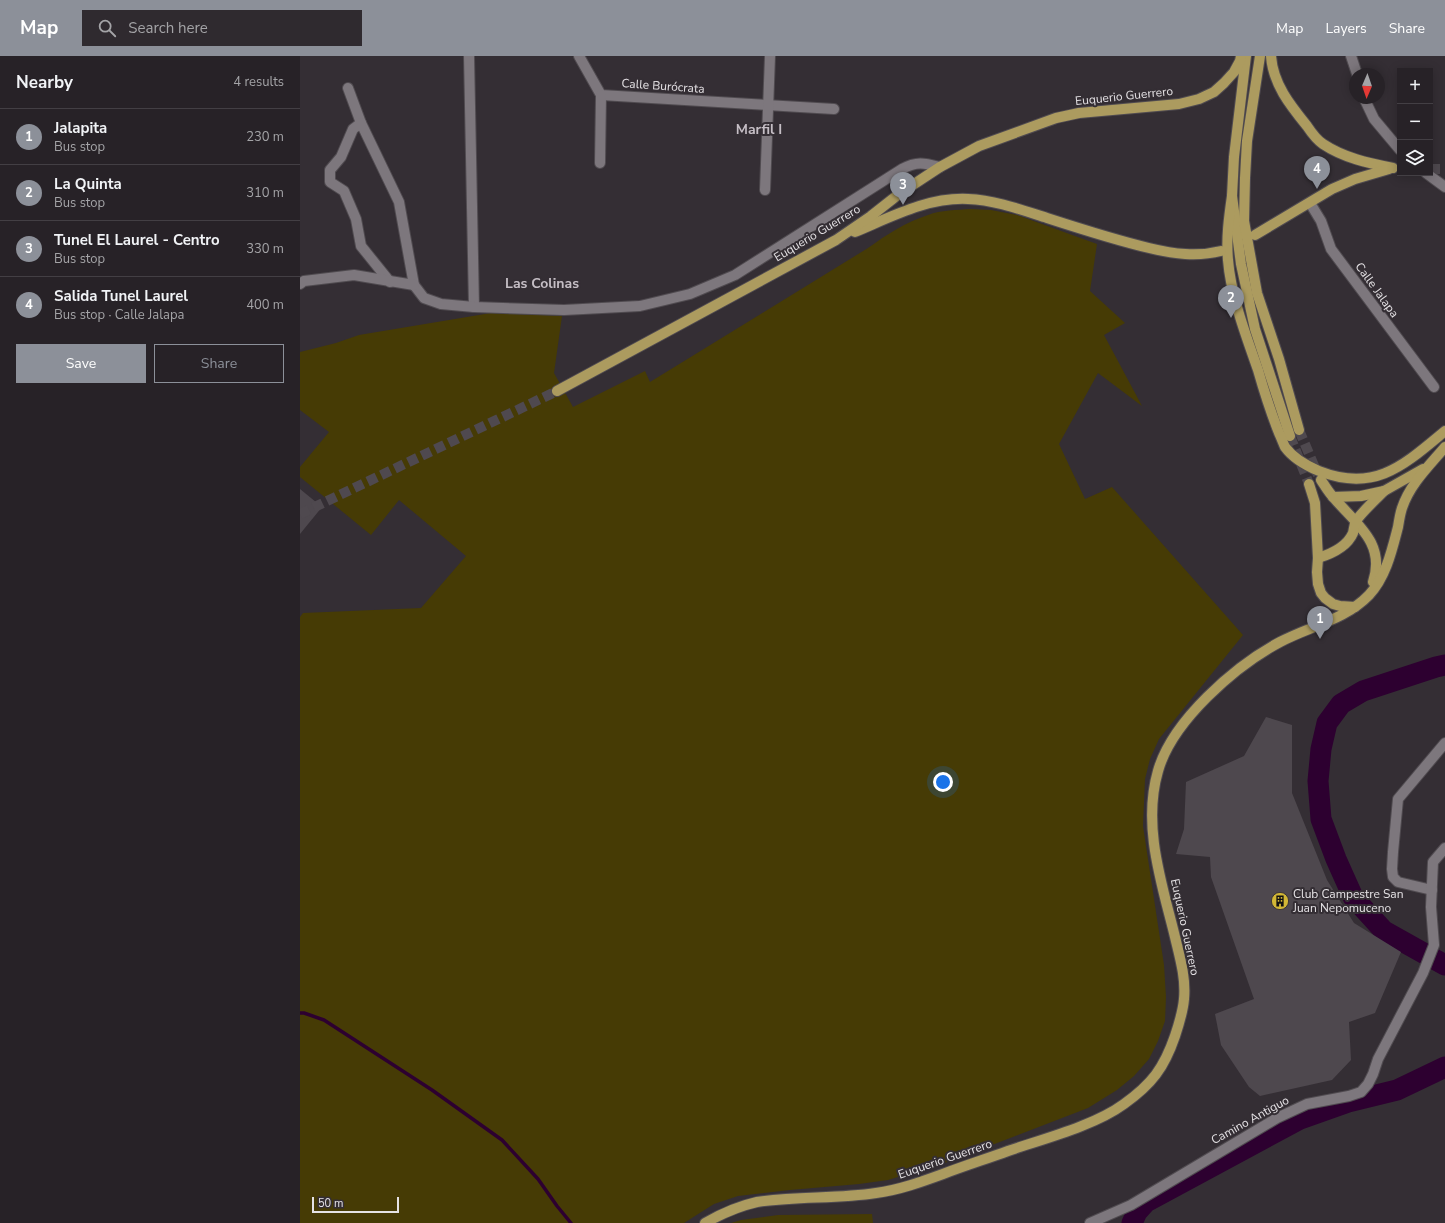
<!DOCTYPE html>
<meta charset="utf-8">
<style>
:root{--surface:#272227;--page:#2f2a2f;--text:#f1f3f6;--muted:#a4a4a7;--line:#433f44;--accent:#8c9099}
body{margin:0;font-family:"Nunito Sans",sans-serif;background:var(--page);color:var(--text)}
.controls{position:absolute;right:12px;top:12px;display:grid;overflow:hidden;border-radius:0px;box-shadow:0 2px 10px #0003}
.controls button{width:36px;height:36px;display:grid;place-items:center;padding:0;border:0;border-bottom:1px solid var(--line);background:var(--surface);color:var(--text);font:20px sans-serif}
.compass{position:absolute;left:1049px;top:12px;width:36px;height:36px;border-radius:50%;background:var(--surface);box-shadow:0 2px 10px #0003;rotate:182deg}
.scale{position:absolute;left:12px;bottom:10px;width:87px;box-sizing:border-box;padding-left:4px;border:2px solid #e5e2e5;border-top:0;font-size:11px;line-height:14px;white-space:nowrap;color:#e5e2e5;-webkit-text-stroke:3px #342e34;paint-order:stroke}
.you{position:absolute;left:643px;top:726px;width:14px;height:14px;margin:-10px;border:3px solid #fff;border-radius:50%;background:#1a73e8;box-shadow:0 0 0 6px #1a73e833}
.badge{display:grid;place-items:center;width:26px;height:26px;border-radius:50%;background:var(--accent);color:#fff;font-size:13px;font-weight:700}
.pin{position:absolute;translate:-50% -33px;filter:drop-shadow(0 1px 2px #0008)}
.pin::after{content:'';position:absolute;top:21px;width:14px;height:12px;background:inherit;clip-path:polygon(0 0,100% 0,50% 100%)}
.list{margin:0;padding:0;list-style:none}
h2{display:flex;justify-content:space-between;align-items:center;height:52px;margin:0;padding:0 16px;font-size:17px}
h2 small{font-size:13px;font-weight:400;color:var(--muted)}
.list li{display:grid;grid-template-columns:26px 1fr auto;gap:12px;align-items:center;box-sizing:border-box;height:56px;padding:0 16px;border-top:1px solid var(--line)}
.list b{display:block;font-size:15px;white-space:nowrap}
.list p{margin:0;font-size:13px;white-space:nowrap;color:var(--muted)}
.list em{font-size:13px;font-style:normal;color:var(--muted)}
.actions{display:flex;gap:8px;padding:12px 16px}
.actions a{flex:1;padding:9px 0;border:1px solid var(--accent);border-radius:0px;text-align:center;font-size:14px;color:var(--accent)}
.actions .main{background:var(--accent);color:#fff}
.icon{flex:none;width:22px;height:22px;fill:none;stroke:currentColor;stroke-width:2;stroke-linecap:round;stroke-linejoin:round}
.map{position:relative;flex:none;width:1145px;height:1167px;overflow:hidden}
header{display:flex;align-items:center;gap:24px;box-sizing:border-box;height:56px;padding:0 20px;background:var(--accent);color:#fff}
header strong{font-size:19px}
nav{display:flex;gap:22px;margin-inline-start:auto;font-size:14px}
.search{width:280px;height:36px;background:var(--page);display:flex;align-items:center;gap:10px;box-sizing:border-box;padding:0 14px;border-radius:0px;color:var(--muted);font-size:15px}
main{display:flex}
aside{flex:1;background:var(--surface)}
.map>svg:first-child{display:block}
.grass{fill:#463b05}
.lines{fill:none;stroke-linecap:round;stroke-linejoin:round}
.stream{stroke:#2d0030;stroke-width:3.5}
.river{stroke:#2d0030;stroke-width:21}
.building{fill:#4e484e}
.primary-tunnel{stroke:#4f494f;stroke-width:10;stroke-dasharray:10 5;stroke-linecap:butt}
.minor-casing{stroke:#504b50;stroke-width:12}
.primary-casing{stroke:#504b50;stroke-width:12}
.minor{stroke:#7d777d;stroke-width:10}
.primary{stroke:#ac9b5f;stroke-width:10}
.labels{text-anchor:middle;stroke-width:4;stroke-linejoin:round;paint-order:stroke}
.street-label{font-size:12px;fill:#e5e2e5;stroke:#342e34}
.poi-label{font-size:12px;fill:#e5e2e5;stroke:#342e34;text-anchor:start}
.quarter-label{font-size:14px;font-weight:bold;fill:#c5bec5;stroke:#342e34}
</style>
<header>
<strong>Map</strong>
<div class="search"><svg class="icon" aria-label="search" viewBox="0 0 24 24"><circle cx="10" cy="10" r="6"/><path d="M15 15l6 6"/></svg>Search here</div>
<nav><a>Map</a><a>Layers</a><a>Share</a></nav>
</header>
<main>
<aside>
<h2>Nearby<small>4 results</small></h2>
<ul class="list">
<li><span class="badge">1</span><div><b>Jalapita</b><p>Bus stop</p></div><em>230 m</em></li>
<li><span class="badge">2</span><div><b>La Quinta</b><p>Bus stop</p></div><em>310 m</em></li>
<li><span class="badge">3</span><div><b>Tunel El Laurel - Centro</b><p>Bus stop</p></div><em>330 m</em></li>
<li><span class="badge">4</span><div><b>Salida Tunel Laurel</b><p>Bus stop · Calle Jalapa</p></div><em>400 m</em></li>
</ul>
<div class="actions"><a class="main">Save</a><a>Share</a></div>
</aside>
<div class="map">
<svg width="1145" height="1167" viewBox="0 0 1145 1167">
<rect width="100%" height="100%" fill="#342e34"/>
<g class="grass">
<path d="M 671,153 L 691,154 L 717,159 L 797,188 L 790,235 L 825,267 L 804,279 L 842,350 L 798,317 L 759,388 L 785,443 L 812,431 L 943,579 L 859,683 L 850,703 L 845,723 L 843,770 L 864,909 L 866,941 L 865,965 L 858,985 L 849,1003 L 834,1020 L 817,1034 L 788,1052 L 645,1107 L 588,1124 L 559,1128 L 490,1134 L 438,1140 L 414,1148 L 384,1167 L 0,1167 L 0,561 L 3,557 L 121,552 L 166,500 L 99,444 L 71,479 L 0,421 L 0,411 L 29,376 L 0,354 L 0,296 L 36,287 L 59,279 L 191,257 L 262,260 L 254,317 L 273,351 L 345,315 L 350,326 L 568,192 C 586,179 606,166 628,159 C 641,154 657,154 671,153 Z"/>
<polygon points="572,1158 573,1167 431,1167 441,1164 478,1159"/>
</g>
<g class="lines">
<polyline class="stream" points="0,957 4,957 24,964 132,1034 202,1084 238,1123 257,1150 271,1167"/>
<g class="river">
<polyline points="1145,609 1136,611 1063,635 1041,648 1027,667 1021,693 1018,725 1021,763 1036,803 1053,841 1084,875 1145,909"/>
<polyline points="832,1167 837,1156 846,1146 1000,1063 1048,1046 1097,1034 1145,1011"/>
</g>
</g>
<g class="building">
<polygon points="0,433 22,451 0,478"/>
<polygon points="966,661 992,669 992,737 1027,824 1054,867 1101,896 1075,957 1049,966 1051,1004 1032,1024 960,1040 949,1031 921,989 915,958 954,943 911,821 910,801 876,798 884,773 886,726 944,700"/>
</g>
<g class="lines">
<g class="primary-tunnel">
<polyline points="1130,113 1145,113"/>
<polyline points="999,374 1018,419"/>
<polyline points="990,380 1009,428"/>
<polyline points="0,458 257,335"/>
</g>
<defs>
<g id="minor">
<polyline points="169,0 174,251"/>
<polyline points="279,0 301,39 534,53"/>
<polyline points="1051,0 1057,18"/>
<path d="M 48,32 L 61,67 L 99,146 L 114,229 L 124,242 L 141,248 L 174,251 L 264,254 L 340,250 L 390,238 L 435,219 L 602,113 C 617,105 624,107 640,111"/>
<polyline points="1064,42 1074,63 1100,94"/>
<polyline points="61,67 53,73 41,101 30,114 30,126 44,135 56,163 61,190 90,226"/>
<polyline points="300,107 301,39"/>
<polyline points="1126,117 1145,131"/>
<polyline points="465,134 470,0"/>
<polyline points="1010,147 1021,165 1031,193 1134,331"/>
<polyline points="0,228 4,225 54,219 114,229"/>
<polyline points="1132,834 1098,826 1093,821 1092,813 1093,796 1098,743 1145,687"/>
<polyline points="790,1167 831,1149 977,1062 1007,1048 1049,1040 1061,1036 1068,1028 1073,1018 1078,1003 1123,917 1134,889 1131,851 1133,806 1145,792"/>
</g>
<g id="primary">
<polyline points="946,0 934,101 932,140 941,208 955,273 990,380"/>
<polyline points="960,0 947,85 945,122 944,165 957,237 979,303 999,374"/>
<path d="M 971,0 C 973,28 990,49 1007,70 C 1011,76 1017,84 1023,88 C 1044,102 1068,107 1093,112"/>
<path d="M 932,140 C 929,161 926,182 928,204 C 931,241 946,279 958,314 C 964,335 971,357 979,377 C 981,381 983,387 985,391 C 993,402 1007,410 1019,415 C 1075,437 1104,409 1145,375"/>
<path d="M 555,176 C 591,161 628,141 668,143 C 695,144 722,154 747,162 C 781,173 815,184 849,192 C 874,198 897,201 921,195"/>
<polyline points="955,179 1032,133 1055,123 1089,113"/>
<polyline points="257,335 536,184 571,160 599,138 640,111 679,90 756,62 779,57 879,48 899,43 914,36 924,27 934,16 940,5 941,0"/>
<path d="M 1021,424 C 1025,430 1029,437 1034,442 C 1056,468 1086,487 1073,526"/>
<polyline points="1009,428 1015,447 1018,502 1017,516 1018,528 1021,537 1025,542 1033,548 1040,550 1055,551"/>
<polyline points="1033,441 1061,440 1084,435 1123,413"/>
<path d="M 1018,502 C 1031,498 1047,491 1053,477 C 1054,473 1054,469 1056,465 C 1061,457 1077,442 1084,435"/>
<path d="M 405,1167 C 421,1158 439,1150 457,1146 C 497,1140 537,1143 576,1137 C 599,1134 621,1126 643,1118 C 664,1110 686,1103 708,1095 C 743,1083 794,1070 824,1048 C 852,1028 864,1012 875,980 C 879,968 883,955 884,943 C 886,922 880,902 875,881 C 862,828 842,770 858,715 C 872,665 935,610 980,586 C 1010,570 1045,564 1069,539 C 1086,521 1092,494 1098,471 C 1099,465 1100,458 1102,452 C 1110,428 1129,410 1145,391"/>
</g>
</defs>
<use href="#minor" class="minor-casing"/>
<use href="#primary" class="primary-casing"/>
<use href="#minor" class="minor"/>
<use href="#primary" class="primary"/>
</g>
<defs>
<symbol id="building-disc" viewBox="-11 -11 22 22"><circle r="9.5" fill="#d2b736" stroke="#342e34"/><path d="M-4-6H4V6H1V3H-1V6H-4ZM-2.5-4.3h1.7v1.8h-1.7ZM.8-4.3h1.7v1.8H.8ZM-2.5-1h1.7V.8h-1.7ZM.8-1h1.7V.8H.8Z" fill="#111"/></symbol>
</defs>
<g fill-rule="evenodd">
<use href="#building-disc" x="970" y="835" width="20" height="20"/>
</g>
<g class="labels">
<g class="street-label">
<text transform="translate(363 30) rotate(4)" y="4">Calle Burócrata</text>
<text transform="translate(824 40) rotate(-6)" y="4">Euquerio Guerrero</text>
<text transform="translate(517 177) rotate(-31)" y="4">Euquerio Guerrero</text>
<text transform="translate(1077 234) rotate(54)" y="4">Calle Jalapa</text>
<text transform="translate(885 871) rotate(78)" y="4">Euquerio Guerrero</text>
<text transform="translate(950 1064) rotate(-29)" y="4">Camino Antiguo</text>
<text transform="translate(645 1103) rotate(-19)" y="4">Euquerio Guerrero</text>
</g>
<g class="poi-label">
<text x="993" y="842">Club Campestre San<tspan x="993" dy="14">Juan Nepomuceno</tspan></text>
</g>
<g class="quarter-label">
<text x="459" y="78">Marfil I</text>
<text x="242" y="232">Las Colinas</text>
</g>
</g>
</svg>
<div class="controls">
<button>+</button>
<button>−</button>
<button><svg class="icon" aria-label="layers" viewBox="0 0 24 24"><path d="M12 4l9 5-9 5-9-5zM3 14l9 5 9-5"/></svg></button>
</div>
<svg class="compass" viewBox="-18 -18 36 36"><path d="M0-13l5 13h-10z" fill="#e53935"/><path d="M0 13l5-13h-10z" fill="#a4a4a7"/></svg>
<div class="scale">50 m</div>
<div class="you"></div>
<div class="pin badge" style="left:1020px;top:583px">1</div>
<div class="pin badge" style="left:931px;top:262px">2</div>
<div class="pin badge" style="left:603px;top:149px">3</div>
<div class="pin badge" style="left:1017px;top:133px">4</div>
</div>
</main>
